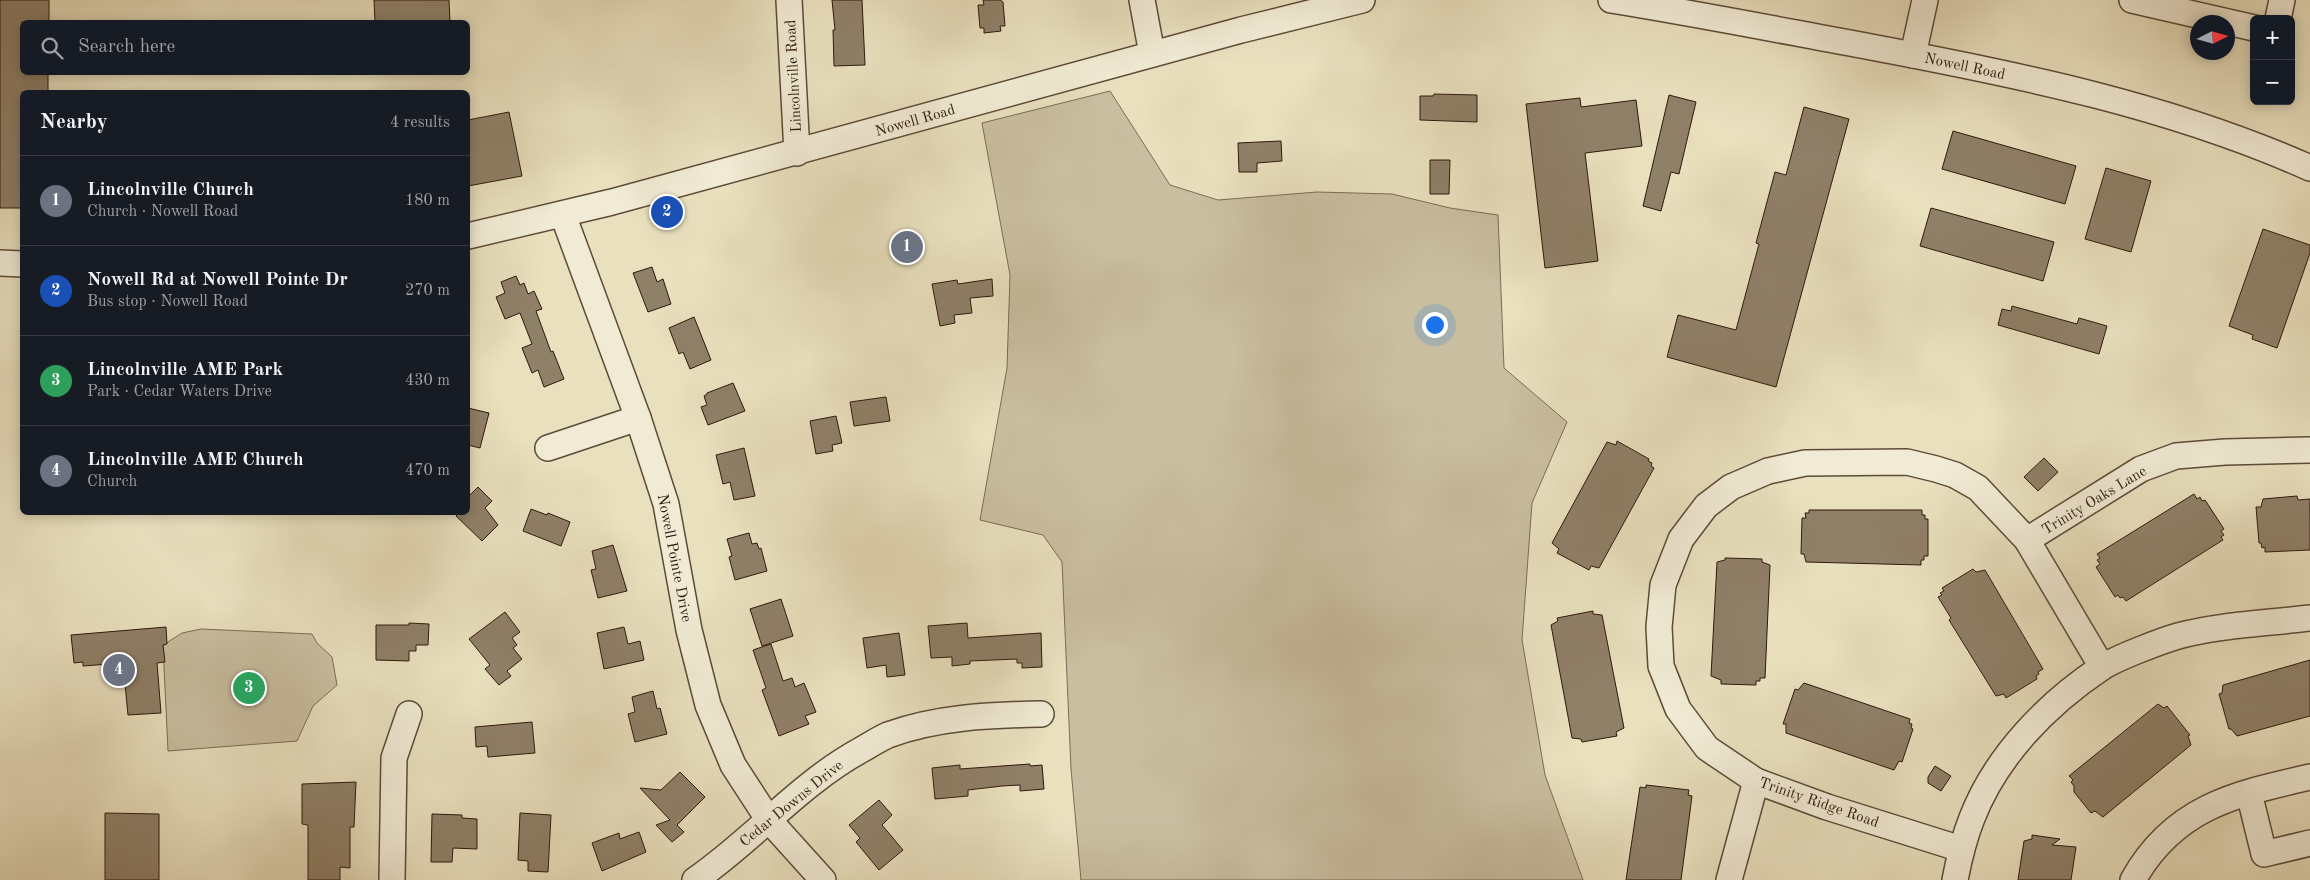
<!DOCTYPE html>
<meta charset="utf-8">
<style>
:root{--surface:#171b24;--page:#242831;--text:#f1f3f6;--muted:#9ea1a6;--line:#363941;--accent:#7c3aed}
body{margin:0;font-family:"Old Standard TT",serif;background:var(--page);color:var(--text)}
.controls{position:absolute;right:15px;top:15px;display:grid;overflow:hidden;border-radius:8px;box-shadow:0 2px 12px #0003}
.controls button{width:45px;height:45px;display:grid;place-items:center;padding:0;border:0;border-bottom:1px solid var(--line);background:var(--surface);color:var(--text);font:25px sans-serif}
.compass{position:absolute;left:2190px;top:15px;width:45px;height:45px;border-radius:50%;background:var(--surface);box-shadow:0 2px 12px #0003;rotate:85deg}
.you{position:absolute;left:1434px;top:324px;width:18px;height:18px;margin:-12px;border:4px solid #fff;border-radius:50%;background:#1a73e8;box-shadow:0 0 0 8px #1a73e833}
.badge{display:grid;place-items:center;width:32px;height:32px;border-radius:50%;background:var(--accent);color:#fff;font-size:16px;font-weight:700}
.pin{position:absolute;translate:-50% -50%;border:2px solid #fff;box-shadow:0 1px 5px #0006}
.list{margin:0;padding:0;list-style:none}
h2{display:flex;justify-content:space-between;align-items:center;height:65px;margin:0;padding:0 20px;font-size:21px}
h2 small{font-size:16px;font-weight:400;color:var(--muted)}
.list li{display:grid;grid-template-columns:32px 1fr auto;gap:15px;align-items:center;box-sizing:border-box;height:90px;padding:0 20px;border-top:1px solid var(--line)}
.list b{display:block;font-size:19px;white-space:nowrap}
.list p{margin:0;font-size:16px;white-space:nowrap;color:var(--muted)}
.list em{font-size:16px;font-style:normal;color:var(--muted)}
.icon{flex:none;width:28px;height:28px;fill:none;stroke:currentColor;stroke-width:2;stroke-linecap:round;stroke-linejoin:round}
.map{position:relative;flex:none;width:2310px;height:880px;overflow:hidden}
.search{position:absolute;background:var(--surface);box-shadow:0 2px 12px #0003;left:20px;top:20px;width:450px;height:55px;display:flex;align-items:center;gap:12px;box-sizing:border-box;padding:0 18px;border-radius:8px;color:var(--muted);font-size:19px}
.panel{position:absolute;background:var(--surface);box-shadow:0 2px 12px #0003;left:20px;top:90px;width:450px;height:425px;border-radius:8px}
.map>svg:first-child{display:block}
.green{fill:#c9bea0;stroke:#7c6c56}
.building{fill:#8f8068;stroke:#2e190b}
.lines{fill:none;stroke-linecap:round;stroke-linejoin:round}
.minor-casing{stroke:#5d4b38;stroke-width:28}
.minor{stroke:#f1ebd5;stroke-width:25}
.labels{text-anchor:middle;stroke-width:4;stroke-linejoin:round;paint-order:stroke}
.street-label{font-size:15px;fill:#2e190b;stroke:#f1ebd5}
</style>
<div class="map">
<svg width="2310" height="880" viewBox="0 0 2310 880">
<rect width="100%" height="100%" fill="#e9e0be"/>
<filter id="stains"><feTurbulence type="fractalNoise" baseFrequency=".004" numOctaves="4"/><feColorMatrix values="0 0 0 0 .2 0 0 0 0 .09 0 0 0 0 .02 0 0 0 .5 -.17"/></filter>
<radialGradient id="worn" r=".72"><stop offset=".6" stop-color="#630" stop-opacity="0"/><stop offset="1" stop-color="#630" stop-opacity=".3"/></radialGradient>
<g class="green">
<polygon points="1110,91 1170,185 1218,200 1317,192 1392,194 1450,208 1498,215 1504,368 1567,422 1532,503 1522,640 1545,775 1583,880 1081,880 1071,769 1062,562 1043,535 980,520 1007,368 1010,275 982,123"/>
<polygon points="201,629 312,634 317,643 332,657 337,685 313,706 297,741 168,751 163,645 182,633"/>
</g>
<g class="building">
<polygon points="0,0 49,0 49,22 22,22 22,72 48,72 48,92 22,92 22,208 0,208"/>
<polygon points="374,0 449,0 450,22 375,22"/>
<polygon points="832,0 862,0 865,65 834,66 833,30 835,30"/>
<polygon points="983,0 1000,0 1003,2 1005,26 1000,26 1001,31 984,33 984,28 980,28 978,5 984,5"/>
<polygon points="1434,94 1477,95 1477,122 1420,120 1420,96 1433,96"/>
<polygon points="1669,95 1696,102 1679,174 1671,172 1661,211 1643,206"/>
<polygon points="1580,98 1581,107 1636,100 1642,146 1585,153 1598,261 1545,268 1526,104"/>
<polygon points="1804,107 1849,119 1776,387 1667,357 1678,315 1736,330 1759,244 1756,243 1775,172 1786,175"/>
<polygon points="509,112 522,176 468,186 468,120"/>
<polygon points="1953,131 2076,166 2065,204 1942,169"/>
<polygon points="1281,141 1282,161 1257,163 1257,172 1239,172 1238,143"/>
<polygon points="1430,160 1450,160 1449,194 1430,194"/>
<polygon points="2106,168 2151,181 2131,252 2085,239"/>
<polygon points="1931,208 2054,242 2043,281 1920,246"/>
<polygon points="2263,229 2310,245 2310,253 2277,348 2252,339 2253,335 2229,326"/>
<polygon points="652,267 657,282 663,279 671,304 648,312 633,273"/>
<polygon points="516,276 520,285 524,283 528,294 534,291 542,309 536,311 551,352 553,351 564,379 544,387 538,370 532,373 522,348 532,344 520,313 505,319 496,297 505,293 501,282"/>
<polygon points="992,279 993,296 970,298 972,313 954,315 955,323 940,326 932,284 957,280 958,284"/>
<polygon points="2012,306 2077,324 2079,318 2107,326 2099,354 1998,325 2002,309 2011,311"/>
<polygon points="694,317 711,360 690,369 683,352 679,354 669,328"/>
<polygon points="733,383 745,411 708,425 701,407 707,405 704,396 707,394 707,393"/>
<polygon points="886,397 890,421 854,426 850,402"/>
<polygon points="468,408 489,413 480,448 468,445"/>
<polygon points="836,416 842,443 832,445 833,451 816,454 810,421"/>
<polygon points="1617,441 1649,459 1648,461 1652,463 1651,466 1654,468 1599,568 1591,566 1589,570 1557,553 1559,549 1552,543 1607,442 1616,445"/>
<polygon points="744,448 755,496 734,500 730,482 723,484 716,455"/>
<polygon points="2044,458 2058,472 2038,491 2024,477"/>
<polygon points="478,487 492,501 485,508 498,525 482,541 456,516 459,512 468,512 468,497"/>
<polygon points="2194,494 2197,499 2200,497 2202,501 2205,500 2224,529 2221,531 2224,535 2221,537 2223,540 2126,601 2123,597 2120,598 2118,595 2115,597 2096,567 2100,564 2097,560 2100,558 2097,554"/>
<polygon points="2297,496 2298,500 2310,499 2310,550 2265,552 2265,547 2262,548 2261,543 2259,543 2256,507 2261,507 2263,499"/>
<polygon points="531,509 547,515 548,513 570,522 561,546 523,531"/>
<polygon points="1809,510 1922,510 1922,515 1925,515 1925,519 1928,519 1928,556 1924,556 1924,560 1921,560 1921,565 1806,562 1804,554 1801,554 1802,518 1806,518 1805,513 1809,513"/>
<polygon points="749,533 752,544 757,543 759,549 761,548 767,571 735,580 729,557 732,556 727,539"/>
<polygon points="613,545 627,591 598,598 591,570 596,569 592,551"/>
<polygon points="1725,558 1762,559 1762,562 1770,565 1765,678 1760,678 1760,681 1756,681 1756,685 1721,684 1721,680 1711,676 1717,562 1725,560"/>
<polygon points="1973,569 1976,572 1985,570 2043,669 2038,672 2039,674 2036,676 2037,679 2006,698 2004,694 1996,696 1949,620 1951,618 1938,597 1942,595 1940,593 1944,591 1942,588"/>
<polygon points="781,599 793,636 762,646 750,609"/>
<polygon points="1593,611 1593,614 1602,615 1624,728 1616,732 1617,736 1582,742 1581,739 1572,738 1551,625 1558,621 1557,618"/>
<polygon points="505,612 520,632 512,638 517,645 513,648 522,659 507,671 511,676 499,685 485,669 490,665 469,639"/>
<polygon points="409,623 429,624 428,645 416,645 416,651 409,651 409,661 376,660 376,625 409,625"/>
<polygon points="967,623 968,638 1041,633 1042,667 1022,668 1022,663 1017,663 1017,659 970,661 970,664 952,666 952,657 931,658 928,626"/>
<polygon points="166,627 167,644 163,645 165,662 157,663 161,713 128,715 123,663 83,666 83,662 74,663 71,635"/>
<polygon points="624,627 628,644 640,641 644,660 604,669 597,633"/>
<polygon points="899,633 905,675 887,677 886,665 867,668 863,638"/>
<polygon points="771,644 783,681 792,678 795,687 804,683 816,712 805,716 809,724 779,736 762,690 766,688 753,650"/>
<polygon points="2310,660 2310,716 2237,736 2231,729 2229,729 2219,694 2222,693 2223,685"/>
<polygon points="1804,683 1910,719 1909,723 1912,724 1911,728 1913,729 1902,762 1899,761 1894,770 1786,733 1786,724 1783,724 1795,689 1798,690"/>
<polygon points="653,691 657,709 660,708 667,734 635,742 628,714 635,712 632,697"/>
<polygon points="2158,704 2164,708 2167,706 2190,735 2188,736 2191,745 2103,817 2095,811 2091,813 2074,792 2074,786 2071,782 2073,780 2069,776"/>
<polygon points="532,722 535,753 488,757 487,746 476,747 475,727"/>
<polygon points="1030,764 1030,766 1042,765 1044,789 1020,791 1020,785 1002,786 968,790 968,796 935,799 932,768 960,765 960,769"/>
<polygon points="1935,766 1951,776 1941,791 1928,783 1928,777"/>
<polygon points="680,772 705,797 677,825 684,832 672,842 656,825 670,820 640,788 661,790"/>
<polygon points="356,782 354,827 350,827 350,868 340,867 340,880 308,880 308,825 302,824 302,784"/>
<polygon points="1646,785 1689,790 1688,795 1692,796 1681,880 1626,880 1640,787 1646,788"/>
<polygon points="879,800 892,815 882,825 903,850 879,870 856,842 860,838 849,825"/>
<polygon points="105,813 159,814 159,880 105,880"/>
<polygon points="520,813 551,815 548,872 528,871 528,861 518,860"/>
<polygon points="432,814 462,815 462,818 477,819 477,849 453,848 452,862 431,862"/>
<polygon points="639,832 646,852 602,871 592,843 619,833 620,839"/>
<polygon points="2032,835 2060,839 2052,845 2076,847 2071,880 2018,880 2024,841 2032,839"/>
</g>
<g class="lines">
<defs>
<g id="minor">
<polyline points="789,0 797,153"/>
<polyline points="1142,0 1152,54"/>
<path d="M 1611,0 C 1698,14 1784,31 1871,47 C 2020,75 2171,106 2310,168"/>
<polyline points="2132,0 2254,28"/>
<polyline points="2278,19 2282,0"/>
<polyline points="1913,55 1925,0"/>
<polyline points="563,215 638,418 666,504 689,630 708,705 733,765 768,819 823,880"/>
<polyline points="468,236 612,202 1241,30 1362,0"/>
<polyline points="0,263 22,264"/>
<polyline points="548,448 638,418"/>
<polyline points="2027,540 2141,469 2176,456 2225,452 2310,450"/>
<polyline points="2249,793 2264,854 2310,843"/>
<polyline points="1961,849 1827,807 1756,781 1707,748 1678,709 1661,666 1659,627 1663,585 1681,539 1706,506 1731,487 1768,471 1805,463 1907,462 1936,469 1955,475 1978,488 2027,540 2102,667"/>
<polyline points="392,880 394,758 409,714"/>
<path d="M 695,880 C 753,840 799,784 861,750 C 870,745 879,739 888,735 C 937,717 990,715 1041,714"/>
<polyline points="1729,880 1756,781"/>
<path d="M 1955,880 C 1959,859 1964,838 1972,818 C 1996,756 2047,704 2101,668 C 2116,658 2161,641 2178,636 C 2218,625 2269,623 2310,618"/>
<path d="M 2133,880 C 2174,807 2235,794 2310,777"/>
</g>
</defs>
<use href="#minor" class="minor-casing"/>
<use href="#minor" class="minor"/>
</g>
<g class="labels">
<g class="street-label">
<text transform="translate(1965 66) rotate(12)" y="5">Nowell Road</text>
<text transform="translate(793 76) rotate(-93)" y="5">Lincolnville Road</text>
<text transform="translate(915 120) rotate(-16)" y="5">Nowell Road</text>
<text transform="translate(2094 500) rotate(-31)" y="5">Trinity Oaks Lane</text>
<text transform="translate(675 558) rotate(79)" y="5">Nowell Pointe Drive</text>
<text transform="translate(1819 802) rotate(19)" y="5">Trinity Ridge Road</text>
<text transform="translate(791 803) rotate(-39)" y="5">Cedar Downs Drive</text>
</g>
</g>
<rect width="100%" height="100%" filter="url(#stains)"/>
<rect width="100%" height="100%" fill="url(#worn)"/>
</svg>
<div class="controls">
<button>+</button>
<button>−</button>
</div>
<svg class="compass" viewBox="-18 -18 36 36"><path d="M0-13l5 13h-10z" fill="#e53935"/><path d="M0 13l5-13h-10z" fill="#9ea1a6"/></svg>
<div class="you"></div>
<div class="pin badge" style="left:907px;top:247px;background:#6b7280">1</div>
<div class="pin badge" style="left:667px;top:212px;background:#1a4fb4">2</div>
<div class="pin badge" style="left:249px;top:688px;background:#2e9e5b">3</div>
<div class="pin badge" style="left:119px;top:670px;background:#6b7280">4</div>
<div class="search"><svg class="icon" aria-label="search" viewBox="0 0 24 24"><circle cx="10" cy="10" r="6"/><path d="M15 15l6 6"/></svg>Search here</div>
<section class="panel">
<h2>Nearby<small>4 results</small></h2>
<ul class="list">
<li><span class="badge" style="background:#6b7280">1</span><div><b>Lincolnville Church</b><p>Church · Nowell Road</p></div><em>180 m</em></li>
<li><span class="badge" style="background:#1a4fb4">2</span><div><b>Nowell Rd at Nowell Pointe Dr</b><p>Bus stop · Nowell Road</p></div><em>270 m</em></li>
<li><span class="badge" style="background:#2e9e5b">3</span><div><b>Lincolnville AME Park</b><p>Park · Cedar Waters Drive</p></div><em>430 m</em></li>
<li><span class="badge" style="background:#6b7280">4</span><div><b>Lincolnville AME Church</b><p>Church</p></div><em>470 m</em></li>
</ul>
</section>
</div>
